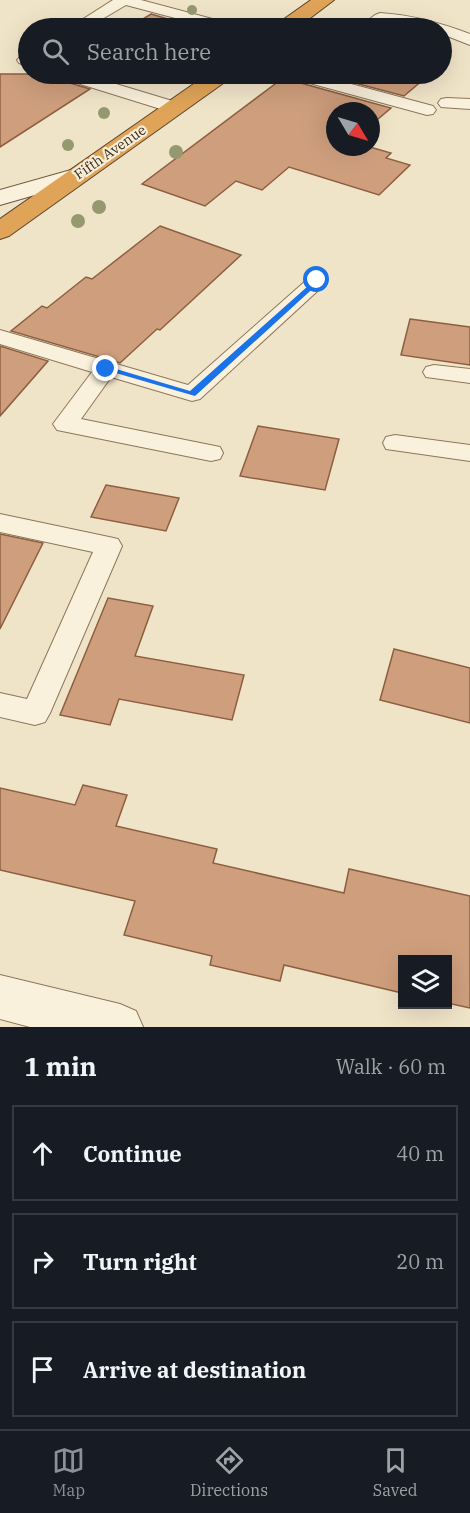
<!DOCTYPE html>
<meta charset="utf-8">
<style>
:root{--surface:#171b24;--page:#242831;--text:#f1f3f6;--muted:#9ea1a6;--line:#363941;--accent:#8c9099}
body{margin:0;font-family:"IBM Plex Serif",serif;background:var(--page);color:var(--text)}
.controls{position:absolute;right:18px;bottom:18px;display:grid;overflow:hidden;border-radius:0px;box-shadow:0 6px 24px #0002}
.controls button{width:54px;height:54px;display:grid;place-items:center;padding:0;border:0;border-bottom:2px solid var(--line);background:var(--surface);color:var(--text);font:30px sans-serif}
.compass{position:absolute;left:326px;top:102px;width:54px;height:54px;border-radius:50%;background:var(--surface);box-shadow:0 6px 24px #0002;rotate:128deg}
.stop{position:absolute;width:18px;height:18px;margin:-14px;border:4px solid #1a73e8;border-radius:50%;background:#fff}
.stop.end{background:#1a73e8;border-color:#fff;box-shadow:0 2px 6px #0008}
.list{margin:0;padding:0;list-style:none}
h2{display:flex;justify-content:space-between;align-items:center;height:78px;margin:0;padding:0 24px;font-size:26px}
h2 small{font-size:20px;font-weight:400;color:var(--muted)}
.list li{display:grid;grid-template-columns:39px 1fr auto;gap:18px;align-items:center;box-sizing:border-box;height:96px;margin:0 12px 12px;padding:0 12px;border:2px solid var(--line);border-radius:0px}
.list b{display:block;font-size:22px;white-space:nowrap}
.list em{font-size:20px;font-style:normal;color:var(--muted)}
.icon{flex:none;width:33px;height:33px;fill:none;stroke:currentColor;stroke-width:2;stroke-linecap:round;stroke-linejoin:round}
.map{position:relative;flex:none;width:470px;height:1027px;overflow:hidden}
.search{position:absolute;background:var(--surface);box-shadow:0 6px 24px #0002;left:18px;right:18px;top:18px;height:66px;display:flex;align-items:center;gap:15px;box-sizing:border-box;padding:0 21px;border-radius:33px;color:var(--muted);font-size:22px}
.sheet{height:402px;background:var(--surface)}
nav{display:flex;justify-content:space-around;align-items:center;box-sizing:border-box;height:84px;border-top:2px solid var(--line);background:var(--surface);font-size:16px;color:var(--muted)}
nav a{display:grid;justify-items:center;gap:3px}
nav .on{color:var(--accent)}
.map>svg:first-child{display:block}
.building{fill:#cf9f7d;stroke:#8d5f41;stroke-width:1.5}
.lines{fill:none;stroke-linecap:round;stroke-linejoin:round}
.lane-casing{stroke:#8d765c;stroke-width:2}
.street-casing{stroke:#8d765c;stroke-width:2}
.secondary-casing{stroke:#6f573f;stroke-width:2}
.highway-casing{stroke:#5b4430;stroke-width:2}
.lane{fill:#faf1dc;fill-rule:evenodd}
.street{fill:#faf1dc;fill-rule:evenodd}
.secondary{fill:#faf1dc;fill-rule:evenodd}
.highway{fill:#e0a458;fill-rule:evenodd}
.tree{fill:#96986f}
.route{fill:#1a73e8}
.labels{text-anchor:middle;stroke-width:4.5;stroke-linejoin:round;paint-order:stroke}
.far-street-label{font-size:14px;fill:#3d2e20;stroke:#f7eed8}
</style>
<div class="map">
<svg width="470" height="1027" viewBox="0 0 470 1027">
<rect width="100%" height="100%" fill="#f0e4c8"/>
<g class="building">
<polygon points="151,14 192,26 189,28 128,28"/>
<polygon points="0,74 57,74 60,80 90,89 0,147"/>
<polygon points="321,74 430,74 404,96"/>
<polygon points="287,75 290,80 391,108 371,125 371,111 335,111 335,147 370,147 391,153 386,158 410,165 379,195 289,167 262,190 236,181 205,206 142,184"/>
<polygon points="160,226 241,255 160,330 157,329 120,363 11,331 42,306 47,308 86,277 92,279"/>
<polygon points="410,319 470,327 470,365 401,355"/>
<polygon points="0,346 48,361 0,416"/>
<polygon points="258,426 339,439 325,490 240,476"/>
<polygon points="106,485 179,498 166,531 91,517"/>
<polygon points="0,534 43,543 0,629"/>
<polygon points="108,598 153,606 135,656 244,675 232,720 119,699 110,725 60,715"/>
<polygon points="394,649 470,668 470,723 380,700"/>
<polygon points="83,785 127,795 116,826 217,849 213,863 344,893 349,869 470,896 470,1008 447,1003 447,960 402,960 402,993 284,965 280,981 210,965 212,956 124,935 135,901 0,870 0,788 75,805"/>
</g>
<g class="lines">
<defs>
<g id="lane">
<polygon points="113,0 141,0 235,25 237,28 213,28 126,5 87,28 69,28"/>
<path d="M 380,13 C 412,15 441,23 470,34 L 470,45 L 442,34 L 442,28 L 421,28 L 383,23 L 375,28 L 358,28 L 375,15 Z"/>
<polygon points="28,53 28,66 19,63 17,60 22,55"/>
<polygon points="59,74 83,74 179,103 182,107 179,111 167,111 61,78"/>
<polygon points="289,74 314,74 433,106 436,110 433,114 427,115 291,78"/>
<polygon points="447,98 470,99 470,109 441,107 438,103 441,99"/>
<polygon points="317,275 324,277 327,281 324,285 200,399 192,401 111,377 81,419 220,447 223,453 220,459 211,461 57,430 53,424 92,372 0,344 0,330 188,385 310,277"/>
<polygon points="434,365 470,369 470,383 426,377 423,372 426,367"/>
<polygon points="395,435 470,445 470,461 386,449 383,443 386,437"/>
<polygon points="0,514 109,537 118,539 122,546 50,713 45,722 35,725 0,717 0,693 27,699 93,552 0,532"/>
</g>
<polygon id="street" points="0,975 120,1004 136,1011 143,1027 30,1027 0,1019"/>
<polygon id="secondary" points="78,168 87,170 90,175 87,180 0,205 0,190"/>
<g id="highway">
<polygon points="311,0 334,0 297,28 274,28 277,24"/>
<polygon points="208,74 232,74 229,79 9,236 0,239 0,219"/>
</g>
</defs>
<use href="#lane" class="lane-casing"/>
<use href="#street" class="street-casing"/>
<use href="#secondary" class="secondary-casing"/>
<use href="#highway" class="highway-casing"/>
<use href="#lane" class="lane"/>
<use href="#street" class="street"/>
<use href="#secondary" class="secondary"/>
<use href="#highway" class="highway"/>
</g>
<g class="tree">
<circle cx="192" cy="10" r="5"/>
<circle cx="104" cy="113" r="6"/>
<circle cx="68" cy="145" r="6"/>
<circle cx="176" cy="152" r="7"/>
<circle cx="99" cy="207" r="7"/>
<circle cx="78" cy="221" r="7"/>
</g>
<polygon class="route" points="317,278 320,279 320,282 195,396 102,369 106,366 190,391"/>
<g class="labels">
<g class="far-street-label">
<text transform="translate(110 152) rotate(-35)" y="5">Fifth Avenue</text>
</g>
</g>
</svg>
<div class="controls">
<button><svg class="icon" aria-label="layers" viewBox="0 0 24 24"><path d="M12 4l9 5-9 5-9-5zM3 14l9 5 9-5"/></svg></button>
</div>
<svg class="compass" viewBox="-18 -18 36 36"><path d="M0-13l5 13h-10z" fill="#e53935"/><path d="M0 13l5-13h-10z" fill="#9ea1a6"/></svg>
<div class="stop" style="left:317px;top:280px"></div>
<div class="stop end" style="left:106px;top:369px"></div>
<div class="search"><svg class="icon" aria-label="search" viewBox="0 0 24 24"><circle cx="10" cy="10" r="6"/><path d="M15 15l6 6"/></svg>Search here</div>
</div>
<section class="sheet">
<h2>1 min<small>Walk · 60 m</small></h2>
<ul class="list">
<li><svg class="icon" aria-label="ahead" viewBox="0 0 24 24"><path d="M12 20V5M6 11l6-6 6 6"/></svg><div><b>Continue</b></div><em>40 m</em></li>
<li><svg class="icon" aria-label="right" viewBox="0 0 24 24"><path d="M7 20v-9h11M14 6l5 5-5 5"/></svg><div><b>Turn right</b></div><em>20 m</em></li>
<li><svg class="icon" aria-label="arrive" viewBox="0 0 24 24"><path d="M6 21V4h12l-3 4 3 4H6"/></svg><div><b>Arrive at destination</b></div></li>
</ul>
</section>
<nav>
<a class="on"><svg class="icon" aria-label="map" viewBox="0 0 24 24"><path d="M3 6l6-2 6 2 6-2v14l-6 2-6-2-6 2zM9 4v14M15 6v14"/></svg>Map</a>
<a><svg class="icon" aria-label="directions" viewBox="0 0 24 24"><path d="M12 3l9 9-9 9-9-9zM9 14v-3h6M13 9l2 2-2 2"/></svg>Directions</a>
<a><svg class="icon" aria-label="saved" viewBox="0 0 24 24"><path d="M7 4h10v16l-5-4-5 4z"/></svg>Saved</a>
</nav>
